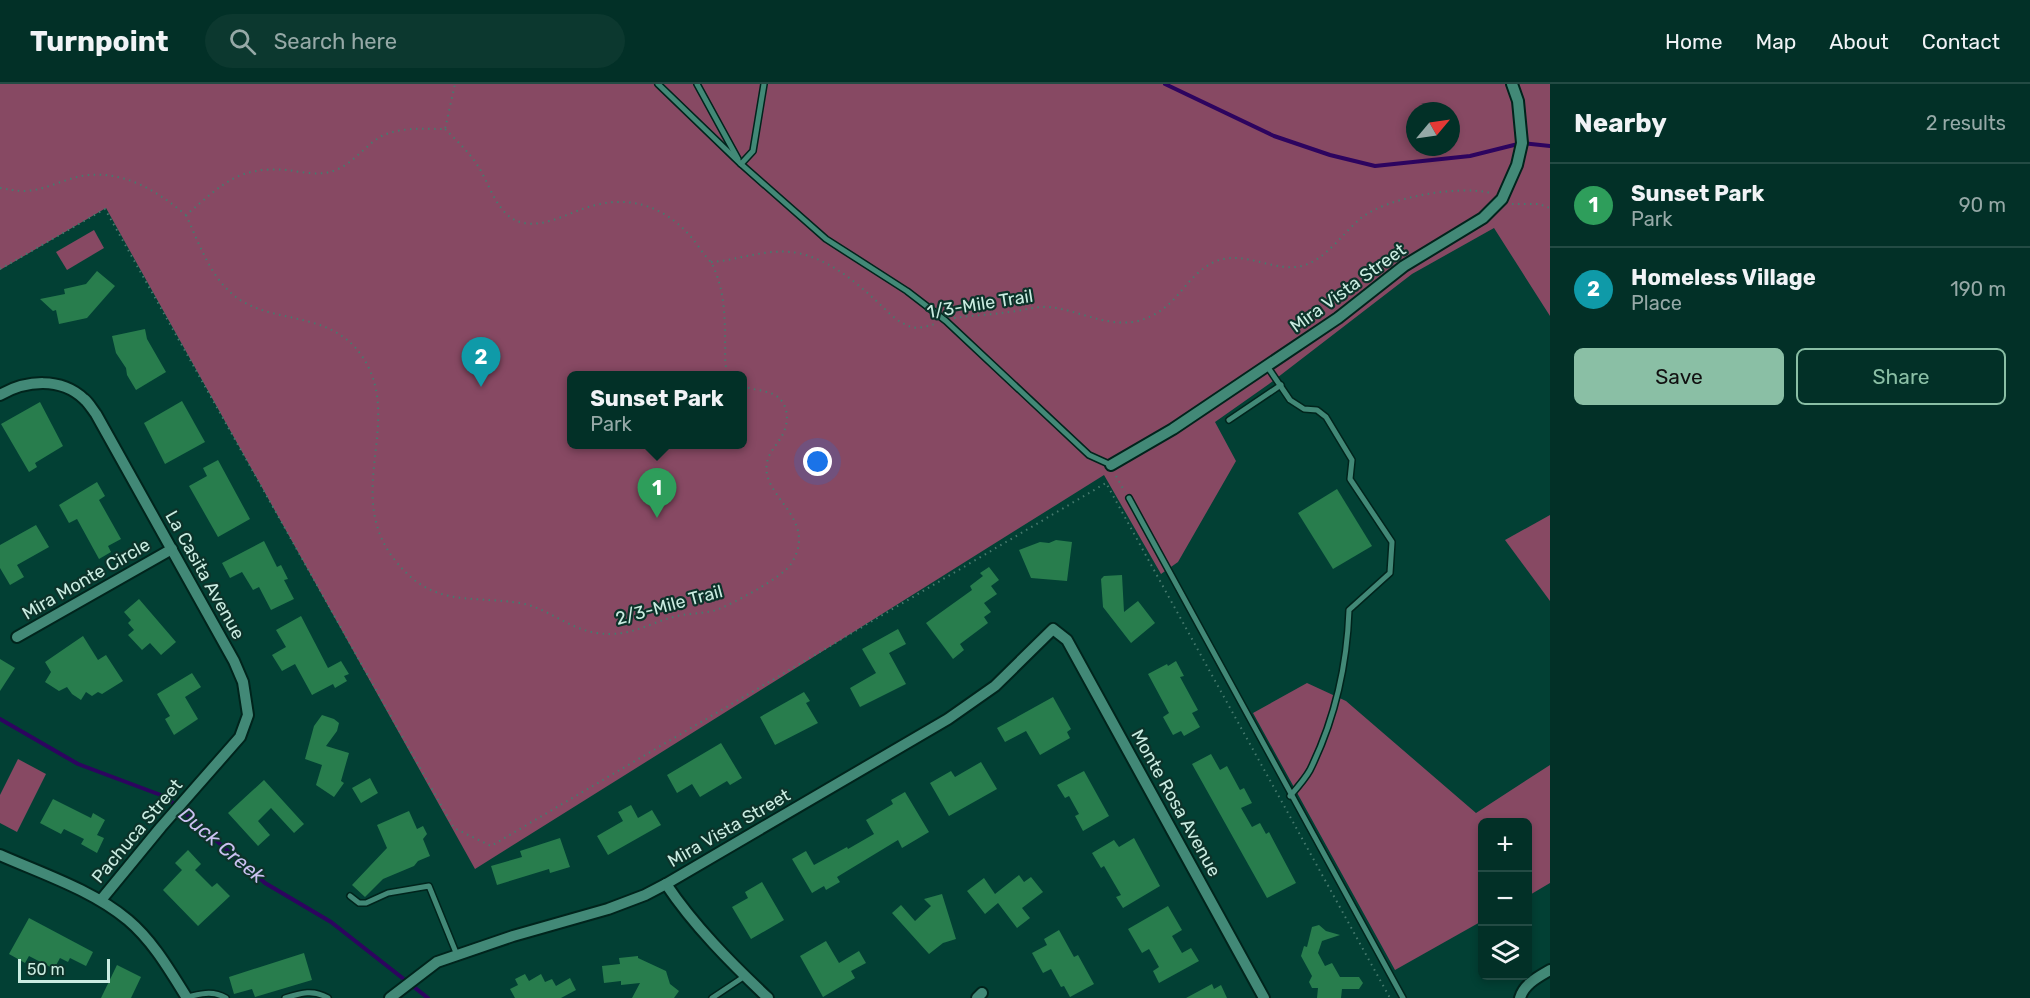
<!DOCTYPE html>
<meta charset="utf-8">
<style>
:root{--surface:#023027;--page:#0c382f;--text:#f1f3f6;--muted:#96a9a7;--line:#234b44;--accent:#8abfa5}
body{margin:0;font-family:Rubik,sans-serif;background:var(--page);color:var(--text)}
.controls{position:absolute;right:18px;bottom:18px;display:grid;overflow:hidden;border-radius:9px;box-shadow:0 3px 9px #0003}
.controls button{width:54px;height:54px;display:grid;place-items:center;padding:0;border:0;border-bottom:2px solid var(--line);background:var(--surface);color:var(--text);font:30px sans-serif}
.compass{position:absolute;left:1406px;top:18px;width:54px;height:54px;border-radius:50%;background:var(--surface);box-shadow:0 3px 9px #0003;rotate:61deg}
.scale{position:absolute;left:18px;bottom:15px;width:92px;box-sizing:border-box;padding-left:6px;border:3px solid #caece1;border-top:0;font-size:16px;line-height:21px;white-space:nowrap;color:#caece1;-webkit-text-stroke:4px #0c332a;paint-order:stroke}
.you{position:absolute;left:818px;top:378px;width:21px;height:21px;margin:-15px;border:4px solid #fff;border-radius:50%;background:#1a73e8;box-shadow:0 0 0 9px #1a73e833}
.badge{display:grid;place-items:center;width:39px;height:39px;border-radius:50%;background:var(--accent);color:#fff;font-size:20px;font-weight:700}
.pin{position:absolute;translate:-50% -50px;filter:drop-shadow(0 2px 3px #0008)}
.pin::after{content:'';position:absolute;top:32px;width:21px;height:18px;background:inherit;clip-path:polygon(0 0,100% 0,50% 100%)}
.popup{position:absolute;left:567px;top:287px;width:180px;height:78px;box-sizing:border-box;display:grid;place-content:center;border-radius:9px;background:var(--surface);filter:drop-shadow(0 2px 4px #0005);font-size:20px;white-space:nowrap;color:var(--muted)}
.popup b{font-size:22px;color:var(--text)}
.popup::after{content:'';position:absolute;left:50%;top:100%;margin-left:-12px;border:12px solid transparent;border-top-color:var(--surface)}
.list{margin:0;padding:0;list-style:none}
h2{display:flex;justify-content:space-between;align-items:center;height:78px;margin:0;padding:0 24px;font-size:26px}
h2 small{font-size:20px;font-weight:400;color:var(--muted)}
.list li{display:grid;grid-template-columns:39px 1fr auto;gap:18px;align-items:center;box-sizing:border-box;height:84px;padding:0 24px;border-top:2px solid var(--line)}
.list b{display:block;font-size:22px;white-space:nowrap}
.list p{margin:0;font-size:20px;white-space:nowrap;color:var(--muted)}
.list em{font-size:20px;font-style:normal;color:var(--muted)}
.actions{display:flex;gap:12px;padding:18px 24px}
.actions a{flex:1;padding:14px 0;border:2px solid var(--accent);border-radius:9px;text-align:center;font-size:21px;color:var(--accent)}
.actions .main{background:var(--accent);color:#111}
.icon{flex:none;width:33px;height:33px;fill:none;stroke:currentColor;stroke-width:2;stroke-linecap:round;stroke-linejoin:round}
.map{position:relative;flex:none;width:1550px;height:914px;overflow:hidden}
header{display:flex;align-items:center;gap:36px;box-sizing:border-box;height:84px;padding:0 30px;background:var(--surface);border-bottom:2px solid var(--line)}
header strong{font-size:28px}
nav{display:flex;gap:33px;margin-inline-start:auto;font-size:21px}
.search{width:420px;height:54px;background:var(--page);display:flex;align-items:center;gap:15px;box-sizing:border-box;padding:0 21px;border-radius:33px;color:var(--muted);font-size:22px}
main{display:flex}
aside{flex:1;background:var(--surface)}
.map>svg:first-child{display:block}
.green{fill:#874963;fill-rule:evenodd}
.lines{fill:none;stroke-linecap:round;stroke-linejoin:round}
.stream{stroke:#2d045f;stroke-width:4}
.building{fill:#287d4d}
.lane-casing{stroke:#00241c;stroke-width:8}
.street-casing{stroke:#00241c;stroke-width:14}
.path{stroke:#467a6e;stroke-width:2;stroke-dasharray:1.5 4.5;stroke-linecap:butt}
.lane{stroke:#428977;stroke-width:5}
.street{stroke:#428977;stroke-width:10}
.labels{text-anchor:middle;stroke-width:4.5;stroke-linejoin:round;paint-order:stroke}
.street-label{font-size:18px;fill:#caece1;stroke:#0c332a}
.water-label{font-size:20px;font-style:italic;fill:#cbc1f1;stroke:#0c332a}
</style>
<header>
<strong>Turnpoint</strong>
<div class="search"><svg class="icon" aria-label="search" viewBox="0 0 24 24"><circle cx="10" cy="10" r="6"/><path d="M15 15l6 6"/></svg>Search here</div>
<nav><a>Home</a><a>Map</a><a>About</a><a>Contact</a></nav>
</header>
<main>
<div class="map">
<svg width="1550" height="914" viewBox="0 0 1550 914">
<rect width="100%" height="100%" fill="#024034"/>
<g class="green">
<path d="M 0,0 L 1550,0 L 1550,232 L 1494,144 L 1412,190 L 1269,300 L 1215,338 L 1236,377 L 1178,478 L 1161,490 L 1104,391 L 475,785 L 106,124 L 0,186 ZM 1415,27 L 1451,27 L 1451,63 L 1415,63 ZM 572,292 L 742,292 L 742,360 L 572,360 Z"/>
<polygon points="94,146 104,164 67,186 56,168"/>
<polygon points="1550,431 1550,517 1505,456"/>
<polygon points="1307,599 1346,617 1476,729 1550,681 1550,799 1528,812 1528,738 1482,738 1482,837 1395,886 1253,629"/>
<polygon points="18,675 46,690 17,748 0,739 0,711"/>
</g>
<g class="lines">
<g class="stream">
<polyline points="1165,0 1274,52 1330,71 1375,82 1470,72 1522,59 1550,62"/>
<polyline points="0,635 78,680 166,713 265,799 331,838 428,914"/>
</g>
</g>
<g class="building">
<polygon points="97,187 115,202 87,234 59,240 56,226 53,227 40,215 65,210 64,205 86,200"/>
<polygon points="145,245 147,255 166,288 136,306 127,291 126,284 116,269 112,252"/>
<polygon points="182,317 205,358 165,380 144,339"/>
<polygon points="40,318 63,362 35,379 37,383 29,388 1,340"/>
<polygon points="218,376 250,435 218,453 189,402 207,392 203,384"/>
<polygon points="97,398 105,412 99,416 121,455 108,462 111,468 99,475 77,435 69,439 59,421"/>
<polygon points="1337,405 1372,462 1333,485 1298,429"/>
<polygon points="36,441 49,463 17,481 24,493 10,501 0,484 0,461"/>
<polygon points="1056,456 1072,458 1067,497 1031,494 1019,466 1040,458 1049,459"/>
<polygon points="264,457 277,483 281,481 288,495 284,496 294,515 271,526 259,503 253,506 242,488 230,494 222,479"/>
<polygon points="989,483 999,496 991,502 997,510 984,519 991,528 984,533 988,539 960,560 964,566 953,575 926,539 972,506 970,502 983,492 980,489"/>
<polygon points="1122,491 1124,528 1138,517 1155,539 1131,559 1103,523 1101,495 1104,492"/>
<polygon points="139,515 176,558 161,571 150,559 142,566 128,551 134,546 128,539 131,536 124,528"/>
<polygon points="301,532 328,584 341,577 349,590 344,592 347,597 335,604 333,600 312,611 295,580 282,587 272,571 286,563 276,546"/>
<polygon points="898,545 906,560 889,569 906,600 860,623 850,604 876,589 862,565"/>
<polygon points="83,552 98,576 106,571 123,597 102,610 98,608 92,612 86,608 81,616 72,610 67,603 59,607 45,598 51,588 45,578"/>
<polygon points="0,575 15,584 0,607"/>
<polygon points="1176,577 1184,592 1180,593 1198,626 1192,629 1200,643 1184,652 1181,647 1173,651 1163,633 1169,629 1148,590 1167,580 1168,582"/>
<polygon points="192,589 201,603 185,613 198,635 174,651 165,635 170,632 157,610"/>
<polygon points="804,608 810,617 806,619 818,639 775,661 760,633"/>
<polygon points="1053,613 1071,645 1067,648 1070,654 1040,671 1026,647 1005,658 997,644"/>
<polygon points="322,631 334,635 339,639 337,647 326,662 349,669 341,697 344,699 334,713 316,701 322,681 305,675 314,642"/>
<polygon points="721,659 742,694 730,701 727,697 700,713 692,700 677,709 667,691"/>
<polygon points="1211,670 1220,686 1227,682 1240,706 1244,704 1252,719 1241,724 1252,743 1260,739 1266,750 1269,748 1296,799 1267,814 1192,680"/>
<polygon points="981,678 997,705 949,732 930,699 951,687 955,693"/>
<polygon points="1084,687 1109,732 1083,747 1075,732 1079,730 1069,712 1065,714 1057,701"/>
<polygon points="370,694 378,709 361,719 352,704"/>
<polygon points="264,696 304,740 294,749 271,724 258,737 270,751 258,762 228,729"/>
<polygon points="905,708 929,748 902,764 898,756 837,793 840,798 826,806 824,802 812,809 792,775 806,767 814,781 847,763 848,765 874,750 866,736 893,720 891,716"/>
<polygon points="53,715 91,734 93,729 105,736 97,751 104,754 97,769 81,760 84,755 64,745 61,750 40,739"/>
<polygon points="631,721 638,734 652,726 661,741 608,771 597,752 623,737 618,728"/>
<polygon points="409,727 417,745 423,742 427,750 423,755 430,772 418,777 414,782 383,795 365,813 352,801 387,764 377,741"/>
<polygon points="560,754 570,783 550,789 549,785 497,801 491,782 522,773 520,767"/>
<polygon points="1134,754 1160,802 1123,824 1116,813 1121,811 1104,782 1101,784 1092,769 1114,756 1119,763"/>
<polygon points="188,766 201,780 195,786 212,803 217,799 230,812 198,842 163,806 182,786 175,779"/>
<polygon points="1019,791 1024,798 1031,793 1043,808 1022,824 1030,834 1017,844 998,819 985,830 967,807 984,794 995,810"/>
<polygon points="762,798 784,836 751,855 732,823 748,814 745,808"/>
<polygon points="942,810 956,855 943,859 929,870 892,829 901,821 915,837 931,822 924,815"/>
<polygon points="1168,822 1182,846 1172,852 1182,869 1191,864 1199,877 1159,899 1153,887 1159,883 1149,865 1142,869 1128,845"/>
<polygon points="29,834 93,868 86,882 70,874 68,878 60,874 54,885 29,872 25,879 9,870"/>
<polygon points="1319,841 1326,847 1340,851 1322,857 1318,869 1325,882 1332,879 1340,893 1359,893 1363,899 1359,905 1342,905 1341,914 1317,914 1318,904 1312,904 1309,898 1312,892 1301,872 1304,862 1307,863 1312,843"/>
<polygon points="1059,846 1074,873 1078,871 1094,900 1070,913 1064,902 1061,903 1051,885 1043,889 1032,869 1047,861 1044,855"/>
<polygon points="826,857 839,879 859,867 866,879 851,887 855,894 823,913 800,872"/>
<polygon points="304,869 312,896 255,913 252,905 234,910 229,893"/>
<polygon points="638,872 638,874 666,887 670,900 679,907 674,914 632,914 640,899 621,901 621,897 604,899 602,882 620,880 619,874"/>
<polygon points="117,881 141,893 131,914 101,914"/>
<polygon points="525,890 529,897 541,890 545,898 552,895 556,902 570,894 576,906 561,914 515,914 510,905 518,901 515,895"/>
<polygon points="1212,900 1214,905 1221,901 1227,914 1186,914"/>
</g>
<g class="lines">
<defs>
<g id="lane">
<polyline points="658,0 741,80 826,155 907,207 946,237 1089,371 1111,381"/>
<polyline points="697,0 738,75"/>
<polyline points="741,80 753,67 764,0"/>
<path d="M 1267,282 L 1290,316 L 1304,325 L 1317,326 L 1326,333 L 1352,376 L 1350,395 L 1392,458 L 1390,489 L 1349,526 C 1347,582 1335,635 1310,686 C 1305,695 1297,704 1290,712"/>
<polyline points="1229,336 1281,301"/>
<polyline points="1129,414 1403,914"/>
<polyline points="350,812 359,819 366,819 388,809 429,802 457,871"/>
<path d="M 187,913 C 201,910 212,906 226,914"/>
<path d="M 285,914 C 301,909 313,905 328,914"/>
<polyline points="712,914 745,892"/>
</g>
<g id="street">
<path d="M 0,311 C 26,296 61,293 84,315 C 89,319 92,325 96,330 L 234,577 L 243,598 L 248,631 L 240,653 L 161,743 L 101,816"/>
<polyline points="1111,381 1173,345 1338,234 1404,182 1483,134 1502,115 1517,81 1522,59 1518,17 1512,0"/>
<polyline points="17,553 172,465"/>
<path d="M 0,771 C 43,790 92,806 128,836 C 153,857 170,887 187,914"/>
<path d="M 666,800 C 694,842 731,879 768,914"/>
<polyline points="390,914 437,878 513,852 608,825 645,811 666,800 948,635 995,602 1053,545 1067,556 1264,914"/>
<polyline points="977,914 982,909"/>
<path d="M 1520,914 C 1524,900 1538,893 1550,886"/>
</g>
</defs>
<use href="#lane" class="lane-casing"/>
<use href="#street" class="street-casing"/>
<g class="path">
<path d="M 445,45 C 457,57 469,68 478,82 C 489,99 495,124 513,135 C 538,149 568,128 592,122 C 638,109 675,128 701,166 C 704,171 709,175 712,180 C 724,204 725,230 725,256 C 726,268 723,280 729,292"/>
<path d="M 0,104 C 8,105 15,107 23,107 C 43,107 62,96 81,92 C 122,85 156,106 186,131 C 222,101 237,82 287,86 C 302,88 319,92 333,87 C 349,82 361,67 374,57 C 393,42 422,45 445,45 L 455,0"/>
<polyline points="1512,120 1539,120 1550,124"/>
<path d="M 186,131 C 198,157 209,189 230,208 C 267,243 328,223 362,272 C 405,336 343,409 394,475 C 432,524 467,511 520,519 C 548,524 569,545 597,549 C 630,554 648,539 677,532 C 690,529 703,530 716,526 C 731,521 783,493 791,480 C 820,434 760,413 767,379 C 768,370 775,363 780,355 C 789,342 791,321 775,311 C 765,306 753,306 742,302"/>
<path d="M 711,178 C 741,176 771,162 802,170 C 829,177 851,194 872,213 C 884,223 896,239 912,243 C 919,245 928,242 935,240"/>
<polyline points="0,185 105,125 454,744 491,762 1106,399 1390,914"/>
<path d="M 954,234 C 972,231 991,231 1009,228 C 1022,227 1035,222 1049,223 C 1079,226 1107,244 1138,237 C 1178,226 1182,195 1212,179 C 1243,163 1275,191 1305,181 C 1328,173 1343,149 1361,134 C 1388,113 1458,101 1491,109"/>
<polyline points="1116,392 1125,408"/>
</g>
<use href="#lane" class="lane"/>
<use href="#street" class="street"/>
</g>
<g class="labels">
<g class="street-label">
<text transform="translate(1348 204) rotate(-36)" y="6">Mira Vista Street</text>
<text transform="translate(980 220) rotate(-9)" y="6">1/3-Mile Trail</text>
<text transform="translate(205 491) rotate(61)" y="6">La Casita Avenue</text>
<text transform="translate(86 495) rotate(-30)" y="6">Mira Monte Circle</text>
<text transform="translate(669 521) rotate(-15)" y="6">2/3-Mile Trail</text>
<text transform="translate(1176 719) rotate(61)" y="6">Monte Rosa Avenue</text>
<text transform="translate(729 744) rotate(-30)" y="6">Mira Vista Street</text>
<text transform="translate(137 747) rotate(-50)" y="6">Pachuca Street</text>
</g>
<g class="water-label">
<text transform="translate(222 761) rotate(40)" y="7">Duck Creek</text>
</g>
</g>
</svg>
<div class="controls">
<button>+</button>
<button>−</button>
<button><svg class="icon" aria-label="layers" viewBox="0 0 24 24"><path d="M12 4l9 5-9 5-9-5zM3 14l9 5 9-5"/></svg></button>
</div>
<svg class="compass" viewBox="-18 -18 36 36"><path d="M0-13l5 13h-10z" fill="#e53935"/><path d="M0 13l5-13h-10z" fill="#96a9a7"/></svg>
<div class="scale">50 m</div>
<div class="you"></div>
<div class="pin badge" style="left:657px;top:434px;background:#2e9e5b">1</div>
<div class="popup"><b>Sunset Park</b>Park</div>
<div class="pin badge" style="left:481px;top:303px;background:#0f9aa8">2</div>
</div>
<aside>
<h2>Nearby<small>2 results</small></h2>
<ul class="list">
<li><span class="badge" style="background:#2e9e5b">1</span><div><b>Sunset Park</b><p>Park</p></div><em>90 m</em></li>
<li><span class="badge" style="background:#0f9aa8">2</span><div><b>Homeless Village</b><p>Place</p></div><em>190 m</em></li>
</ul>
<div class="actions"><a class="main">Save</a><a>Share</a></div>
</aside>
</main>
